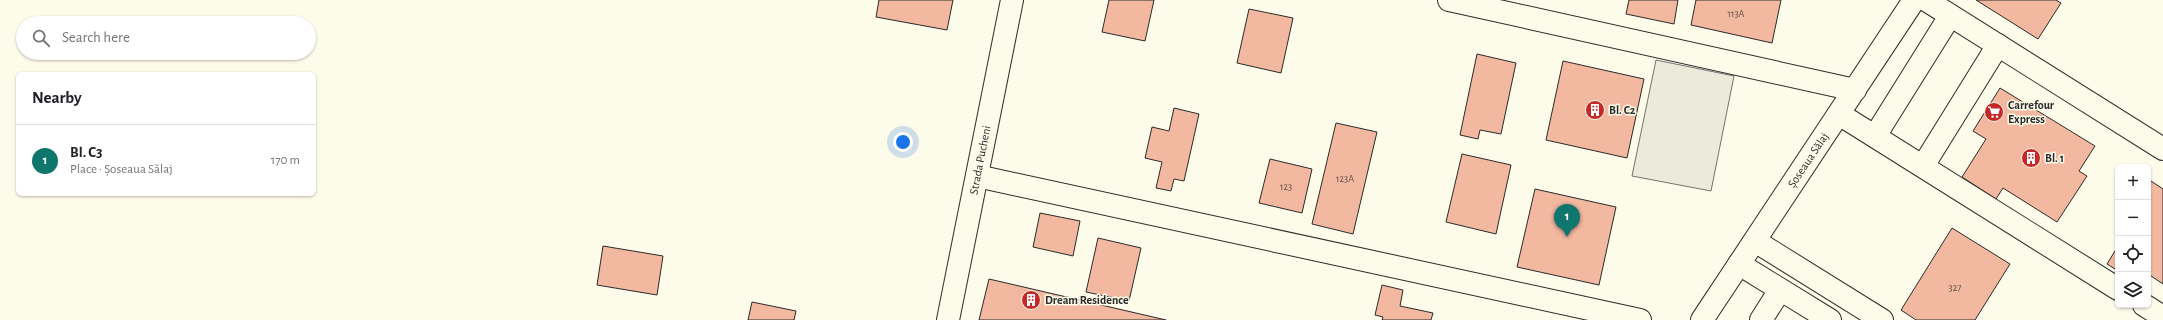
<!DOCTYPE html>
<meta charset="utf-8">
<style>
:root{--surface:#fff;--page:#f2f2f2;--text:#202124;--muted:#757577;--line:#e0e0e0;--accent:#0f766e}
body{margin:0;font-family:"Alegreya Sans",sans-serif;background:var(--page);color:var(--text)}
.controls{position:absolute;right:12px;bottom:12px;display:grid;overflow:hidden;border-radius:6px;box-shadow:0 1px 3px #0004}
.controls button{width:36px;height:36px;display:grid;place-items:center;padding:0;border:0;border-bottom:1px solid var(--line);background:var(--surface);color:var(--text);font:20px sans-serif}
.you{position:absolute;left:903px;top:142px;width:14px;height:14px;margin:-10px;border:3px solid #fff;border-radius:50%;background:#1a73e8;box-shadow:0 0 0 6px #1a73e833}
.badge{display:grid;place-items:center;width:26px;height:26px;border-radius:50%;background:var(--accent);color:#fff;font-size:13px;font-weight:700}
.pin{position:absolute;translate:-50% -33px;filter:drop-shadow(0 1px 2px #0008)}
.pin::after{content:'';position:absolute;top:21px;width:14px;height:12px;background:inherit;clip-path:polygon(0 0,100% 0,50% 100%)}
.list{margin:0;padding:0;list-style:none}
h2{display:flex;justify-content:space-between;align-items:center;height:52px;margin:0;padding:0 16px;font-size:17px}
h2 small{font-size:13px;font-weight:400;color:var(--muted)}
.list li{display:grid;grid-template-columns:26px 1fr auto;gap:12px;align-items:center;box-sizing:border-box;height:72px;padding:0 16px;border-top:1px solid var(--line)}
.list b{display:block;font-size:15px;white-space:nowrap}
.list p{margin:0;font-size:13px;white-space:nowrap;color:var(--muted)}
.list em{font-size:13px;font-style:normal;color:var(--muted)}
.icon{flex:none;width:22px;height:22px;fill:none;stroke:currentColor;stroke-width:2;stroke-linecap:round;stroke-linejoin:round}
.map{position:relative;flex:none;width:2163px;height:320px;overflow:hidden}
.search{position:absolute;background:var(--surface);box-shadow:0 1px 3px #0004;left:16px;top:16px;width:300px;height:44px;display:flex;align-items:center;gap:10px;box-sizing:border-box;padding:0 14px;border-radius:22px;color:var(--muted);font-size:15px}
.panel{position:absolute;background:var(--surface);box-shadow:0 1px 3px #0004;left:16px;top:72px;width:300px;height:124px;border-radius:6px}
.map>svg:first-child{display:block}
.parking{fill:#eceadb;stroke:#74746e}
.building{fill:#f2b8a0;stroke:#2b2b2b}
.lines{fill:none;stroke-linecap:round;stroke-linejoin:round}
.minor-casing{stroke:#2b2b2b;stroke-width:24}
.minor{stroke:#fdfbea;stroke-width:22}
.labels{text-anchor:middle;stroke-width:3;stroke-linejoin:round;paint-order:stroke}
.number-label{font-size:10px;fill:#5d4e48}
.poi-label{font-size:12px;font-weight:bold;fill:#2b2b2b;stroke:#fdfbea;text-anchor:start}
.street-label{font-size:12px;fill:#2b2b2b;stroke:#fdfbea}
</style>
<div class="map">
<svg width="2163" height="320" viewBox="0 0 2163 320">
<rect width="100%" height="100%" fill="#fdfbea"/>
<polygon class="parking" points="1656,60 1734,76 1711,191 1632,176"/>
<g class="building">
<polygon points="879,0 953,0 947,30 876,17"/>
<polygon points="1109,0 1154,0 1145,41 1102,32"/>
<polygon points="1629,0 1678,0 1674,24 1626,14"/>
<polygon points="1696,0 1781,0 1772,43 1691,25"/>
<polygon points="1976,0 2056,0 2061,3 2038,39"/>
<polygon points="1249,9 1293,18 1281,73 1237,63"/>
<polygon points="1477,54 1516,63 1501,134 1480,130 1478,139 1460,135"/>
<polygon points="1563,61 1644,79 1627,158 1546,140"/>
<polygon points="2000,88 2095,146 2079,171 2087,176 2057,222 2003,188 1996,199 1962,177 1986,139 1973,131"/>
<polygon points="1174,108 1199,114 1184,181 1174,179 1171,191 1156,188 1162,162 1145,158 1152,127 1169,131"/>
<polygon points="1336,123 1377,132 1353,234 1312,224"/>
<polygon points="1462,154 1511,165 1496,234 1446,222"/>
<polygon points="1270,159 1312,169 1302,213 1259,203"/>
<polygon points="2148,179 2163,189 2163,284 2148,274"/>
<polygon points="1535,189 1616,207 1599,285 1517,267"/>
<polygon points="1040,213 1080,221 1073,256 1033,247"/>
<polygon points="1952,228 2010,264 1975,320 1916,320 1901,310"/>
<polygon points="1098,238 1141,248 1129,301 1086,292"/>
<polygon points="603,246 663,256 657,295 597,285"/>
<polygon points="2118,246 2118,271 2107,264"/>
<polygon points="989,279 1166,320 979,320"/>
<polygon points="1382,285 1403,290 1400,306 1433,313 1431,320 1382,320 1383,317 1375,315"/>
<polygon points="752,302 796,311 794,320 748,320"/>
</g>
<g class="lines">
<defs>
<g id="minor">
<polyline points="1449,0 1855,90"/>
<polyline points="1926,0 2163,149"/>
<polyline points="1839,114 2118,289"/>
<polyline points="1875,136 1950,16"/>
<polyline points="1923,166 1998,45"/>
<polyline points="977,176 1640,320"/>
<polyline points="1755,241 1882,320"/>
<polyline points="1739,264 1830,320"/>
<polyline points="2144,305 2163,317"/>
<polyline points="948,320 1012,0"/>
<polyline points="1702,320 1914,0"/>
<polyline points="1761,320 1780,290"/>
</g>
</defs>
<use href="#minor" class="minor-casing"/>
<use href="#minor" class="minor"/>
</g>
<defs>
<symbol id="building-disc" viewBox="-11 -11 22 22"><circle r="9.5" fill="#c62828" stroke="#fdfbea"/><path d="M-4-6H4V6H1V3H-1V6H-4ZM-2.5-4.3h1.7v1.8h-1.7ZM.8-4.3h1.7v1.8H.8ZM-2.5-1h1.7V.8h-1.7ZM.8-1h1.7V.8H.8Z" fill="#fff"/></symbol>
<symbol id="supermarket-disc" viewBox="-11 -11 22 22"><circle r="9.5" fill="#c62828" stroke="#fdfbea"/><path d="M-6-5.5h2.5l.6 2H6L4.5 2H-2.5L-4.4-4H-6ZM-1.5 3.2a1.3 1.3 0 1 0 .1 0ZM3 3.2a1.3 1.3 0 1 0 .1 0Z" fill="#fff"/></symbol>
</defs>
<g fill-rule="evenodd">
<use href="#building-disc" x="1584" y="99" width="22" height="22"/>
<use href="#supermarket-disc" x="1983" y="101" width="22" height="22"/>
<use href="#building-disc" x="2020" y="147" width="22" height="22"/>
<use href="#building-disc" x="1020" y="289" width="22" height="22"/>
</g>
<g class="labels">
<g class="number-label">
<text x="1736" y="17">113A</text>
<text x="1345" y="182">123A</text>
<text x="1286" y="190">123</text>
<text x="1955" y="291">327</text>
</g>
<g class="poi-label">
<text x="2008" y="109">Carrefour<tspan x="2008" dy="14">Express</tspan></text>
<text x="1609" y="114">Bl. C2</text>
<text x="2045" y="162">Bl. 1</text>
<text x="1045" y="304">Dream Residence</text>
</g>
<g class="street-label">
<text transform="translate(980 160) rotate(-79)" y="4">Strada Pucheni</text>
<text transform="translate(1808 160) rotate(-56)" y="4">Șoseaua Sălaj</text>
</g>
</g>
</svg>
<div class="controls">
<button>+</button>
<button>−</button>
<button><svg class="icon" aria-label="locate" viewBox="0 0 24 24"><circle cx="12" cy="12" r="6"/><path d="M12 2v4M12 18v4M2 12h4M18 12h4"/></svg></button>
<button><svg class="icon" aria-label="layers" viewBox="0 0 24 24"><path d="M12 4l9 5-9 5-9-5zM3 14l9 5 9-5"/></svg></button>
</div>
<div class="you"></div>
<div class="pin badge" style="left:1567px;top:237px">1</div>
<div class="search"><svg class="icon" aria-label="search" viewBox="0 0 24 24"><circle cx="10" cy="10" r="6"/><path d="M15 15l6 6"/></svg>Search here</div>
<section class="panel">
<h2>Nearby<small></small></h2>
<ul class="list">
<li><span class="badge">1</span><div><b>Bl. C3</b><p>Place · Șoseaua Sălaj</p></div><em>170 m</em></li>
</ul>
</section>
</div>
